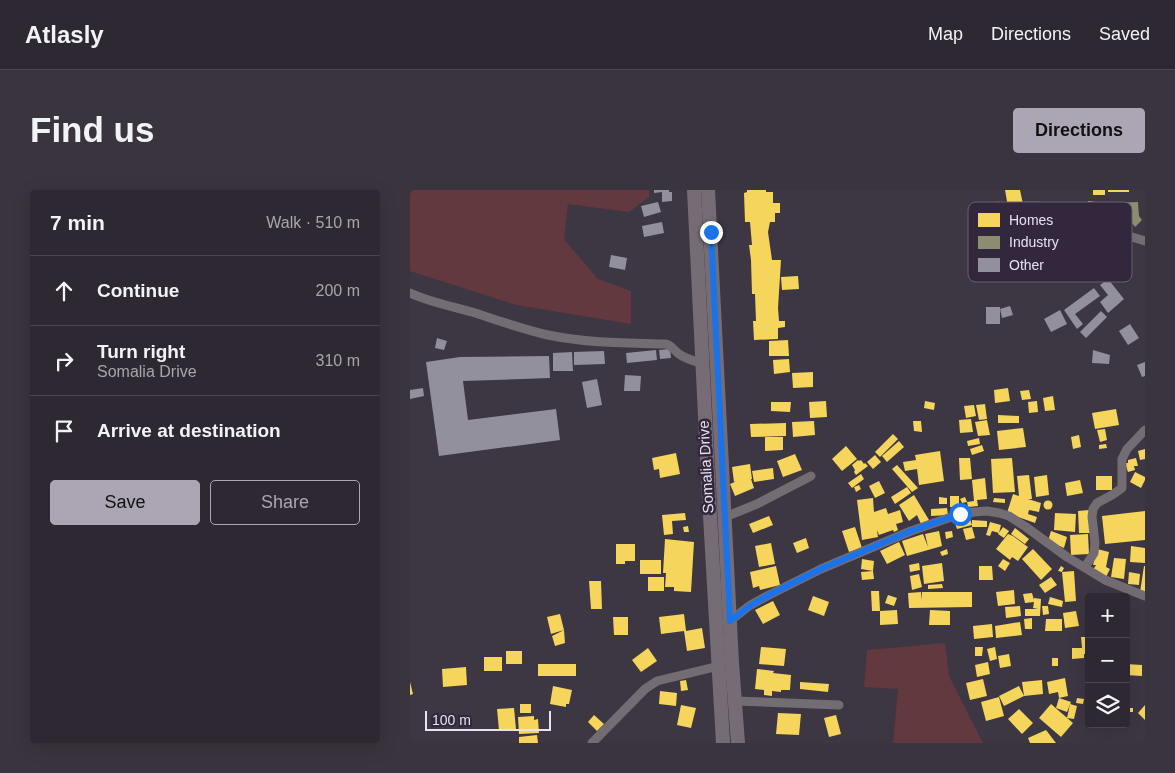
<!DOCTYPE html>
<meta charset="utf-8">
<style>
:root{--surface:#2e2832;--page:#3a343e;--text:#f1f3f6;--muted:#a7a6ac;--line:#49444d;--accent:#aca5b3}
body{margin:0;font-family:Helvetica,sans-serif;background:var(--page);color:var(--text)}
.controls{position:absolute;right:15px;bottom:15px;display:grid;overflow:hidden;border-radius:5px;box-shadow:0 5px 20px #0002}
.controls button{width:45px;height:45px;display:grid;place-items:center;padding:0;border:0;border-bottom:1px solid var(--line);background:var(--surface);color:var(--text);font:25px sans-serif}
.scale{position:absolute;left:15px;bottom:12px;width:126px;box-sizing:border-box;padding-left:5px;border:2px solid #e8e1ef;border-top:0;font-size:14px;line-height:18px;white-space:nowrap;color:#e8e1ef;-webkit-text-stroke:4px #33273d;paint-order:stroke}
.stop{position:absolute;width:15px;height:15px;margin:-11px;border:4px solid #1a73e8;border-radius:50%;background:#fff}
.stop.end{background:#1a73e8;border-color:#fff;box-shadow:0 1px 5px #0008}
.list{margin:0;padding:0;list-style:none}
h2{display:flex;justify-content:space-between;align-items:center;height:65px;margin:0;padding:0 20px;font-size:21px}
h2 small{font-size:16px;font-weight:400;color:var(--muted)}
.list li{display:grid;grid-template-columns:32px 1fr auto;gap:15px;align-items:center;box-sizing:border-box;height:70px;padding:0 20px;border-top:1px solid var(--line)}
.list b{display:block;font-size:19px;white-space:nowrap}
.list p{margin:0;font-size:16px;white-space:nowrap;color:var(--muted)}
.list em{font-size:16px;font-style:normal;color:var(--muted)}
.actions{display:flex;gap:10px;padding:15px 20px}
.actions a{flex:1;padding:11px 0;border:1px solid var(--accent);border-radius:5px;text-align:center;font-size:18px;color:var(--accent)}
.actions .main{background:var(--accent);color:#111}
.icon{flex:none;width:28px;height:28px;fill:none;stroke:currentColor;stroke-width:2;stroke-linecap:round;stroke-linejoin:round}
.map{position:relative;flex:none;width:735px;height:553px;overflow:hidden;border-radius:5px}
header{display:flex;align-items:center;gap:30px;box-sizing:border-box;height:70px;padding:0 25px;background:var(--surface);border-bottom:1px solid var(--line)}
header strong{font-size:24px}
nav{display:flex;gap:28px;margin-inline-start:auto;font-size:18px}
.intro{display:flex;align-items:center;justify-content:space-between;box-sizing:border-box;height:120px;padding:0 30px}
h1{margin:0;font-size:35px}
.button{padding:12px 22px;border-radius:5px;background:var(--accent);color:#111;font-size:18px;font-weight:700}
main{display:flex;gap:30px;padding:0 30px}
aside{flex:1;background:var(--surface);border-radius:5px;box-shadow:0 5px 20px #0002}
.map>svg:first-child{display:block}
.green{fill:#62393e}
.homes{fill:#f6d55c}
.industry{fill:#8c8c6e}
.building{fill:#92909c}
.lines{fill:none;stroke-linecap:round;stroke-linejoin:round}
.street{stroke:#746c73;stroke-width:9}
.primary{stroke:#766c76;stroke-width:14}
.route{stroke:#1a73e8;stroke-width:6}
.labels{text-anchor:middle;stroke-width:5;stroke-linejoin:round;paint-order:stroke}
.street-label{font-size:15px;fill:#e8e1ef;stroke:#33273d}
.key{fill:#33273d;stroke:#695f72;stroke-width:1}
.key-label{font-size:14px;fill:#e8e1ef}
</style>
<header>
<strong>Atlasly</strong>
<nav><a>Map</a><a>Directions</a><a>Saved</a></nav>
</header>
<div class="intro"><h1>Find us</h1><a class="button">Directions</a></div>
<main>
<aside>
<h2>7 min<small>Walk · 510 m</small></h2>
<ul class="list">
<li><svg class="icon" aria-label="ahead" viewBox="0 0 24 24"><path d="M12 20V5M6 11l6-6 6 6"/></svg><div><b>Continue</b></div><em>200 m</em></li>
<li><svg class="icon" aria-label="right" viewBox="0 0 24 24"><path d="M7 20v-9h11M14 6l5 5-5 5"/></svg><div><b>Turn right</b><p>Somalia Drive</p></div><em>310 m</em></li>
<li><svg class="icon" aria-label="arrive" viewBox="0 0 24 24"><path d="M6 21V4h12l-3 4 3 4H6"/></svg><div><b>Arrive at destination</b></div></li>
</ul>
<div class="actions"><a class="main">Save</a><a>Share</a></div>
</aside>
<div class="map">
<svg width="735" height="553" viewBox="0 0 735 553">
<rect width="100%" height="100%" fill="#3d3643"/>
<g class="green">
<polygon points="0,0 239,0 239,7 219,22 158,14 154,49 188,89 221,101 221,134 106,115 0,81"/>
<polygon points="535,453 539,486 573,553 483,553 488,499 454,497 457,460"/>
</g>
<g class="homes">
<polygon points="337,0 356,0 356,2 363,2 363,13 370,13 370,23 365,23 365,32 360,32 358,42 362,70 371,70 368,118 369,131 375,131 375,137 368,138 368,149 344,150 343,131 346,131 345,104 342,104 341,70 339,55 342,55 340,32 335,32 334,3 337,2"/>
<polygon points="595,0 610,0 613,14 598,17"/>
<rect x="683" y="0" width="12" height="5"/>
<rect x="698" y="0" width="21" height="2"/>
<polygon points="678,11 693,13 690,42 675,41"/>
<polygon points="388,86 389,99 372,100 371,87"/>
<polygon points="378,150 379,166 359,166 359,151"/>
<polygon points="379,169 380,182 364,184 363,170"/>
<polygon points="403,182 403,197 383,198 382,183"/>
<polygon points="598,198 600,211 585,213 584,200"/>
<polygon points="619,200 621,209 612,210 610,201"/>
<polygon points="643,206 645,220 635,221 633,208"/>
<polygon points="416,211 417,227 400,228 399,212"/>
<polygon points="515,211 525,213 524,220 514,218"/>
<polygon points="627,211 628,222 619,223 618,212"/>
<polygon points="361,212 381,212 380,222 361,221"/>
<polygon points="575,214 577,229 569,230 566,215"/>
<polygon points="564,215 566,226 556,228 554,216"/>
<polygon points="706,219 709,235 685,239 682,223"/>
<polygon points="588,225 609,226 609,233 588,233"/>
<polygon points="561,229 563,242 550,243 549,230"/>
<polygon points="577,230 580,245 568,246 565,232"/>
<polygon points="404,231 405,245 383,247 382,232"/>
<polygon points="503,231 511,231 512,242 504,241"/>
<polygon points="376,233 376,246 341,247 340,234"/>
<polygon points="613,238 616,257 589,260 587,241"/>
<polygon points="695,239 697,250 690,252 687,240"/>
<polygon points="483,244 488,249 470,267 465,262"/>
<polygon points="669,245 671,257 663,259 661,247"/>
<polygon points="355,247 373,247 373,260 355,261"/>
<polygon points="569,248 570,254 558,256 557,251"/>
<polygon points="489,251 494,257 477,272 472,266"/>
<polygon points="696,254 697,258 689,259 689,255"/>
<polygon points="572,255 574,261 562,265 560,259"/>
<polygon points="436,256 447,269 432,281 422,269"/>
<polygon points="735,259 735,269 730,270 728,261"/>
<polygon points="530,261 534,291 509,295 507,279 495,281 493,272 506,270 505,265"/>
<polygon points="266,263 270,284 250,288 249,279 244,280 242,268"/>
<polygon points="385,264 392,280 373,287 367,271"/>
<polygon points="465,265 471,272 463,279 457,272"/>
<polygon points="549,268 560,268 562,289 550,290"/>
<polygon points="602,268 605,302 583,303 581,269"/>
<polygon points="726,268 728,276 724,276 725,280 718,282 715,273 718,273 718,270"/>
<polygon points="448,270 449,271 451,270 454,274 455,273 458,276 446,285 444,282 445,280 442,275"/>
<polygon points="340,274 342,289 341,289 344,298 325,306 320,294 327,291 324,292 322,277"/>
<polygon points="487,275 508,298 502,302 482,279"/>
<polygon points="363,278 364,289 344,292 342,281"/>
<polygon points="725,282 735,287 735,290 731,298 720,292"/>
<polygon points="451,284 454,289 442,298 438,293"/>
<polygon points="619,285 622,309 618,309 631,313 629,322 619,320 618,324 627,327 625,333 597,323 603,304 609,306 607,286"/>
<polygon points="637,285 639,305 626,307 624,287"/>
<rect x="686" y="286" width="16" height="14"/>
<polygon points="575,288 577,309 567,310 568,316 558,317 557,312 564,311 562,290"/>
<polygon points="670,290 673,303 657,306 655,293"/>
<polygon points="469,291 475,303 465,308 459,296"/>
<polygon points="449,295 451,299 446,302 444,297"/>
<polygon points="497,297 501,303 485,314 481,307"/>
<polygon points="504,305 519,330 511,334 507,325 499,331 489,315"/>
<rect x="540" y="306" width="9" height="11"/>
<polygon points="529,307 537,308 537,314 529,314"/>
<polygon points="555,307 557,312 552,313 550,309"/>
<polygon points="463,308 464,322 476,318 478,324 490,320 493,332 486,334 488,340 484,342 483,340 469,345 467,340 468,347 452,350 447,310"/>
<polygon points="584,308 595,309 595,313 583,312"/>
<circle cx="638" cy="315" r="4.5"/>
<polygon points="537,318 538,325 521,326 521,319"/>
<polygon points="679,320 680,343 669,343 668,321"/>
<polygon points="735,321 735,350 695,354 692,326"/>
<polygon points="275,323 276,330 262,331 263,344 254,345 252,325"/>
<polygon points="645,323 666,324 665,342 644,340"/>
<polygon points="359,326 363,335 343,343 339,334"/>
<polygon points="560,329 562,335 547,339 545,333"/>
<polygon points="562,330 577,331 577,337 562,337"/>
<polygon points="580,332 591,335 589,343 582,341 580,346 576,345"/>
<polygon points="278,336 279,342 274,342 273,337"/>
<polygon points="445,337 452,358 439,362 432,341"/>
<polygon points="562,337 565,348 556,350 553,339"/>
<polygon points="593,337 599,341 594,348 588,344"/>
<polygon points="605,338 619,349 615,354 601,344"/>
<polygon points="529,341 532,356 497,366 492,351 513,344 518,357 515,344"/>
<polygon points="542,341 543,347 536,349 535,342"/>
<polygon points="641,341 657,347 654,358 638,351"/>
<polygon points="598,344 603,346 618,357 608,371 602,367 600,370 586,359"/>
<polygon points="678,344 679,364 661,365 660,345"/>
<polygon points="396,348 399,358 387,363 383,353"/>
<polygon points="255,349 284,352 281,402 264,401 264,397 255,397 256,383 253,383"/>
<polygon points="489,352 495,365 477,374 470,361"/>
<polygon points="361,353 365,374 349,377 345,356"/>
<polygon points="206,354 225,354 225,371 215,371 215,374 206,374"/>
<polygon points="721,356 735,358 735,373 720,372"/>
<polygon points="537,359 538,364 532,366 530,362"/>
<polygon points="623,359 642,379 631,390 612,369"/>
<polygon points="687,359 699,362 696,377 700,379 696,387 683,380 686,375 683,375"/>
<polygon points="704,368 716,369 714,389 701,387"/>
<polygon points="452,369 464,371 463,381 464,389 452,390 451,382 463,381 451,379"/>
<polygon points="593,369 600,373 595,381 588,376"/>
<rect x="230" y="370" width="21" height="14"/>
<polygon points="509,373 510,380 500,382 499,375"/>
<polygon points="532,373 534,391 514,394 512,376"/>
<polygon points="366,376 370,395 350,400 349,396 343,398 340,382"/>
<polygon points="569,376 582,376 583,390 569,390"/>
<polygon points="651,376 654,378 652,382 664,381 666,411 655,412 652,382 648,381"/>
<polygon points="734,376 735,376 735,403 730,402"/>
<polygon points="719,382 730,384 729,395 718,394"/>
<polygon points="509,384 512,397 502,400 500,386"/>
<rect x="238" y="387" width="16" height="14"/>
<polygon points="641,387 647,395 635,403 629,395"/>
<polygon points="179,391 191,391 192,419 181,419"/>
<polygon points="532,394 533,398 518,399 518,395"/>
<polygon points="604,400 605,414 588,416 586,402"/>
<polygon points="461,401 469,401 470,421 462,421"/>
<polygon points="511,402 511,410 512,402 562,402 562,417 499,418 498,403"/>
<polygon points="622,403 624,410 624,408 631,409 630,426 615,426 615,419 628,419 623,418 624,412 615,413 613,404"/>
<polygon points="478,405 487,408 484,416 475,413"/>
<polygon points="403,406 419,412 414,426 398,420"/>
<polygon points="640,407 653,411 652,417 638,414"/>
<polygon points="363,411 370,425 353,434 345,420"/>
<polygon points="610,416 611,426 596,428 595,417"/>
<polygon points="632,416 638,416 639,424 633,425"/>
<polygon points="487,420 488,434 470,435 470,421"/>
<polygon points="520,420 540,421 540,435 519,435"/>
<polygon points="666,421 669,436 655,438 653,423"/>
<polygon points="150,424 154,440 155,453 145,456 142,446 154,440 141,444 137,427"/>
<polygon points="274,424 276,441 292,438 295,458 277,461 274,441 251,444 249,427"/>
<polygon points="203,427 218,427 218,445 204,445"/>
<polygon points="622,428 622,439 615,439 614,429"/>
<polygon points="636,429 652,429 652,441 635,441"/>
<polygon points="610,432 612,445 586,448 585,436"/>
<polygon points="582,434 583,447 564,449 563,436"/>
<polygon points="671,447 679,447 679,464 674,464 674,468 662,469 662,458 672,458"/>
<polygon points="351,457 376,459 374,476 349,474"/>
<polygon points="565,457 573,457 572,466 565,466"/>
<polygon points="585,457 587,469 580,471 577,459"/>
<polygon points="238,458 247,471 231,482 222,470"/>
<rect x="96" y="461" width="16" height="13"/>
<polygon points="599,464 601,476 590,478 588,466"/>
<rect x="74" y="467" width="18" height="14"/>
<rect x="642" y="468" width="6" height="8"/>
<polygon points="578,472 580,484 567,487 565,475"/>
<rect x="128" y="474" width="38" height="12"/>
<polygon points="716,474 732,475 732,486 716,485"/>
<polygon points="56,477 57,495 33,497 32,479"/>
<polygon points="347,479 364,481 363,483 381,485 380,500 371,500 371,502 362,501 362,506 354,505 354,500 345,499"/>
<polygon points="655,488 658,506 649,508 648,502 639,504 637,492"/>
<polygon points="573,489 577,506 560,510 556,493"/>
<polygon points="276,490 278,500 271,501 270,491"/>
<polygon points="632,490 633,504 614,506 594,516 589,506 609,496 614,506 612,492"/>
<polygon points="0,492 3,504 0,505"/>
<polygon points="390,492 419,494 418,502 390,499"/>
<polygon points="143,496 162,500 159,514 156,514 156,517 140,514"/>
<polygon points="250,501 267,503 266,516 249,514"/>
<polygon points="589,507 594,526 576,531 571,512"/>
<polygon points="649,508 661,512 657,522 646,518"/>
<polygon points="667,508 674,509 673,514 666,513"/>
<rect x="110" y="514" width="11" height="9"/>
<polygon points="641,514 663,533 651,547 629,528"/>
<polygon points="660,514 667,516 664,529 657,528"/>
<polygon points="271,515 286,518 281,538 267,535"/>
<polygon points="735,515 735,530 728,523"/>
<polygon points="104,518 106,539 89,540 87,519"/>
<rect x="716" y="518" width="7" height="4"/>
<polygon points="609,519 623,533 612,544 598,529"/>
<polygon points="368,523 391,524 389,545 366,544"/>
<polygon points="184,525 194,534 187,541 178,532"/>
<polygon points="426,525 431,544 419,547 414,528"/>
<polygon points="124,526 124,530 128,529 129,543 109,544 108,527"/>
<polygon points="636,540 646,553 620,553 618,548"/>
<polygon points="127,545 128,553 109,553 109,547"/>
</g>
<polygon class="industry" points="728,12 729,26 732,30 725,37 720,30 717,30 717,35 706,35 706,29 698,30 698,16 702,16 701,13"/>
<g class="building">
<polygon points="244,0 259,0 259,2 262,2 262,11 252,12 252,2 244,3"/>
<polygon points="248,12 251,22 234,27 231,16"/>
<polygon points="252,32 254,43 234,47 232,36"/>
<polygon points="201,65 217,68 215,80 199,77"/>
<polygon points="698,89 714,109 698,123 690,112 698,105 690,95"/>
<polygon points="684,98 690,106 665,124 673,134 667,139 654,120"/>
<polygon points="600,116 603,125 592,128 590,119"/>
<rect x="576" y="117" width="14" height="17"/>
<polygon points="650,120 657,134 641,142 634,129"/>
<polygon points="691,121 697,127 676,148 670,142"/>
<polygon points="720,134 729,148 718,155 709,141"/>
<polygon points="27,148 37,151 34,160 25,158"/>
<polygon points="260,159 261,168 250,169 249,160"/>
<polygon points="246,160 247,170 217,173 216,163"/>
<polygon points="683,160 700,165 699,174 682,173"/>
<polygon points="194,161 195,174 164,175 164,162"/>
<polygon points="162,162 163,181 143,181 143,163"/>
<polygon points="139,166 140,188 53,191 58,230 146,219 150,250 29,266 16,172 50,167"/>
<polygon points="735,172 735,186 732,187 727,175"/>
<polygon points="215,185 231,186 230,201 214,201"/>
<polygon points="187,189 192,215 177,218 172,192"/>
<polygon points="13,198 14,206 0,209 0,200"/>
</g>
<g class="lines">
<g class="street">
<polyline points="589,16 598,20 616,16 629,16 642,23 657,22 667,40 679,44 702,44 722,47 735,51"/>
<path d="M 0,103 C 20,112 41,116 62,122 C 87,130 112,139 138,145 C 176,153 217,153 256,154 C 262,156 264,160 269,164 C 276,169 285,171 293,174"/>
<polyline points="315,327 347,314 401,286"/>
<polyline points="675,377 684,363 685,353 682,327 683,319 687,313 702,305 712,298 712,269 717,259 735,240"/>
<polyline points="320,431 339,416 357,406 411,379 501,341 550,324 564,322 577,321 589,323 599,326 616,337 657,367 695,390 735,406"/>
<polyline points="325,511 429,515"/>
<polyline points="182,553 235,499 247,491 309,476"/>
</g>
<g class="primary">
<polyline points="284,0 299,308 313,553"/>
<polyline points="298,0 322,473 328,553"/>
</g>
</g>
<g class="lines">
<polyline class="route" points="301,42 320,431 340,416 357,406 411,379 501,341 550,324"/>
</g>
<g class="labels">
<g class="street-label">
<text transform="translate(296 277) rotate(-93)" y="5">Somalia Drive</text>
</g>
</g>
<rect x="558" y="12" width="164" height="80" rx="8" class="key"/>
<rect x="568" y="23" width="22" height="14" fill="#f6d55c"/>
<rect x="568" y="46" width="22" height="13" fill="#8c8c6e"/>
<rect x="568" y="68" width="22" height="14" fill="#92909c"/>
<g class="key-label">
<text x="599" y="35">Homes</text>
<text x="599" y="57">Industry</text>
<text x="599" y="80">Other</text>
</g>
</svg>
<div class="controls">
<button>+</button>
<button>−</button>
<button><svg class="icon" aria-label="layers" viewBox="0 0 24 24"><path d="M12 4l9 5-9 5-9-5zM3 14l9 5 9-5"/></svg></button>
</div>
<div class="scale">100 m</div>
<div class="stop" style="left:550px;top:324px"></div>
<div class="stop end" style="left:301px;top:42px"></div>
</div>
</main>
